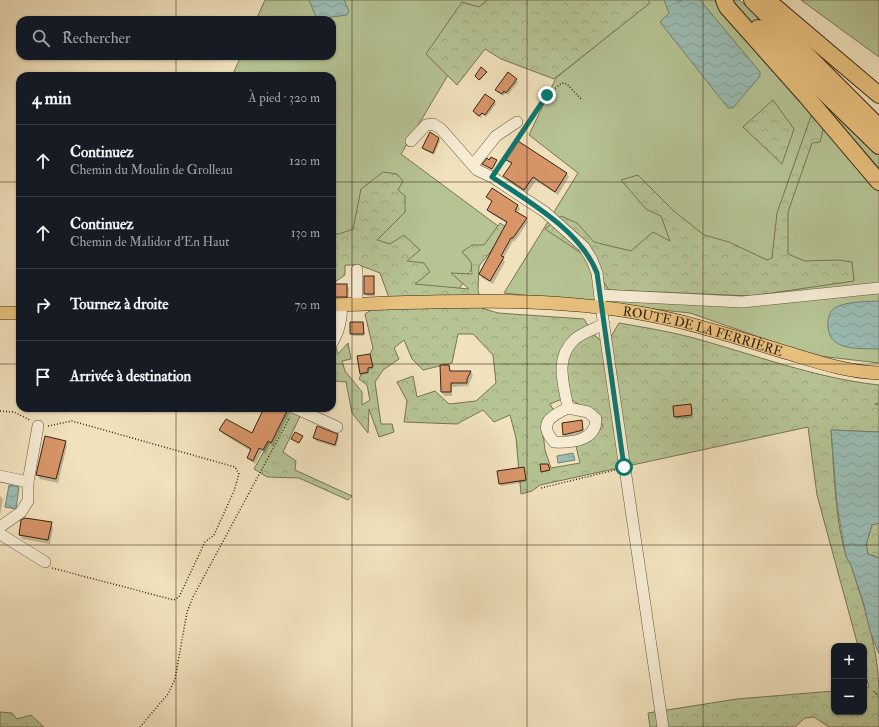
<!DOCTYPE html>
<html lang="fr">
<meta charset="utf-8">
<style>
:root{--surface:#171b24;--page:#20242c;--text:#f1f3f6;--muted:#9ea1a6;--line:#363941}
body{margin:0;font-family:"IM FELL Double Pica",serif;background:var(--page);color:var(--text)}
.controls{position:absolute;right:12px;bottom:12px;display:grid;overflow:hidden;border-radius:8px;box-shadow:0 1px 3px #0004}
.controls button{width:36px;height:36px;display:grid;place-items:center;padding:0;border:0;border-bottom:1px solid var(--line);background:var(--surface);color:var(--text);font:20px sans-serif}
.stop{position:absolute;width:12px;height:12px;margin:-9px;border:3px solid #0f766e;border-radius:50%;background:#fff}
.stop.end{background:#0f766e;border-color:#fff;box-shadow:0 1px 4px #0008}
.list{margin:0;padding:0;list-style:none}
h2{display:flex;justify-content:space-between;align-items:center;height:52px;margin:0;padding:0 16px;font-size:17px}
h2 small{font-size:13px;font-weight:400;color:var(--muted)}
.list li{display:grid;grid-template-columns:26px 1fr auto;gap:12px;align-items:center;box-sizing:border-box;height:72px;padding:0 16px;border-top:1px solid var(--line)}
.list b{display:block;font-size:15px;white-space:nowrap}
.list p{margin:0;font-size:13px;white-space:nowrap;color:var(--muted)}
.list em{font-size:13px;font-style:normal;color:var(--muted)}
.icon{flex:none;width:22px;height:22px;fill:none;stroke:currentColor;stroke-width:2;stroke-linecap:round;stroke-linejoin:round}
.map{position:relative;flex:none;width:879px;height:727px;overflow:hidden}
.search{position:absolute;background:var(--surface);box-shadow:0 1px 3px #0004;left:16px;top:16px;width:320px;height:44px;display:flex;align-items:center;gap:10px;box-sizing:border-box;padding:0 14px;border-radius:12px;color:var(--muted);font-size:15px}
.panel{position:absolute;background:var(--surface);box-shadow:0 1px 3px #0004;left:16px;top:72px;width:320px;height:340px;border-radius:12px}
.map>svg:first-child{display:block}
.grass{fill:#b6c494;stroke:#777453}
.forest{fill:url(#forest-crowns);stroke:#777453}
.water{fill:url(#water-waves);stroke:#738073}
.shadow{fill:#0003}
.building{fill:#d89568;stroke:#382412}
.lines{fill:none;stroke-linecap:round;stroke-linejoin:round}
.minor-casing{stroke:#66543d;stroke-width:12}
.major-casing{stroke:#382412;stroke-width:14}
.highway-casing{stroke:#382412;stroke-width:18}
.path{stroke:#382412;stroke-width:1.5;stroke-dasharray:1 2;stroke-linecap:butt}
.minor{stroke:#f6ecd4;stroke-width:11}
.major{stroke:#e8c17e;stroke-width:13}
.highway{stroke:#e8c17e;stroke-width:16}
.route{stroke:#0f766e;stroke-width:5}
.grid{fill:none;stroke:#382412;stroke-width:1;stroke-opacity:0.55}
.labels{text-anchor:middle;stroke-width:3.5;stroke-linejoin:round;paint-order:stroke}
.street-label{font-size:13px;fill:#382412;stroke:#f6ecd4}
</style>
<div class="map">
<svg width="879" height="727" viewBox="0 0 879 727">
<defs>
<pattern id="forest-crowns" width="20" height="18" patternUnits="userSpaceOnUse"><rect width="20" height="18" fill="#b6c494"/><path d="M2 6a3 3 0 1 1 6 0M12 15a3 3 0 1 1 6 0" fill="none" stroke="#9da87f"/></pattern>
<pattern id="water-waves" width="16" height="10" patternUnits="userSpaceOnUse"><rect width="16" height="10" fill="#9bbdb4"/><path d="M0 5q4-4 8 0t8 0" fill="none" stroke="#86a29a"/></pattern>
</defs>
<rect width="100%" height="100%" fill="#f1e2bd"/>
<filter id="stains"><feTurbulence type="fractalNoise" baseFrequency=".005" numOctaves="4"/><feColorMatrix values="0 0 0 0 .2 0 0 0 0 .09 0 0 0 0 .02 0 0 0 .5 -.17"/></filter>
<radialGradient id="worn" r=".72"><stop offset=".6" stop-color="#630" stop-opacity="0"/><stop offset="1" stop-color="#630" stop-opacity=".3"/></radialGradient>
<g class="grass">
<polygon points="265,0 487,0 480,7 451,70 401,154 498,226 456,294 395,297 386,263 332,262 332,76 232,76 241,56 332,56 332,20 256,20"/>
<polygon points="648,0 739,0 879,115 879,363 811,355 690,313 504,293 578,173 529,135 556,78 649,3"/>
<polygon points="801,0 879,0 879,57"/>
</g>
<g class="forest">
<polygon points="487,0 648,0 650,3 554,79 501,59 485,49 457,85 426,54 462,2 479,7"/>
<polygon points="773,100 794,129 782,164 743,127"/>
<polygon points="811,116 824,126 820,142 812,143 788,212 788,254 805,261 838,260 852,262 854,281 751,296 609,290 587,257 545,229 561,216 577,223 594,242 631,251 653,232 670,241 661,216 646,209 621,180 638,175 674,211 704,235 729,242 767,260 772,258 777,213"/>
<path d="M 383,172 L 397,174 L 403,181 L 398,190 L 405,196 L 405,212 L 377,240 L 390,244 L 404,235 L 420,250 L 407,261 L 424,263 L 430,272 L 415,284 L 469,289 L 451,273 L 472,274 L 471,262 L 462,252 L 472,245 L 484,245 L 500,223 L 509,229 L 479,266 L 478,290 L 482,308 L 498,313 L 584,319 L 590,329 L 572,339 L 559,365 L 562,399 L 550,404 L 554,411 L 550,423 L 542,424 L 545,450 L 551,468 L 580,463 L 575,442 L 592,437 L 603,427 L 598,415 L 568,398 L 565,364 L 576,341 L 592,333 L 606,345 L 619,323 C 642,327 667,331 690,337 C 753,354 814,378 879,385 L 879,403 L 875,404 L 879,405 L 879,432 L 831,430 C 834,463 835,540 851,565 C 865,608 879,650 879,695 L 873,691 L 879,697 L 879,727 L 829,727 L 814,717 L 805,718 L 795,727 L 650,727 L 648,713 L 737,699 L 834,691 L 834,712 L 864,712 L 864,688 L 869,687 L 864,669 L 864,646 L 858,646 L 817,495 L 808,427 L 540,485 L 532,491 L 521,494 L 516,438 L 510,415 L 494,422 L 483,410 L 457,424 L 404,422 L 407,401 L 397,382 L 413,376 L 417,397 L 435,391 L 449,404 L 476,401 L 496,383 L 493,355 L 473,334 L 458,334 L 452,363 L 423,370 L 412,359 L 404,340 L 394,348 L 399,359 L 383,370 L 375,382 L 381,424 L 392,424 L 394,432 L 379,437 L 369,409 L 368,433 L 352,413 L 346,382 L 336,381 L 332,397 L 332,347 L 336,347 L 338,354 L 348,343 L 351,359 L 342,361 L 345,371 L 362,392 L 362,405 L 370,400 L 367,385 L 359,379 L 373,348 L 365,314 L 389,298 L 380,273 L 359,265 L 345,265 L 345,275 L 332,284 L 332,234 L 339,234 L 353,229 L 361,189 Z"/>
<polygon points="288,408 304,408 283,452 296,461 295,470 352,496 348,500 299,478 267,477 254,469"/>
<polygon points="879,523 879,558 868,554 866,545 872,525"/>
<polygon points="0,712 12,713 17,719 31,715 44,727 0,727"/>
</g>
<g class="water">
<polygon points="309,0 344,0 349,11 347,15 317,19"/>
<polygon points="664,0 676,0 679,2 683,0 700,0 760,72 760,76 733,108 728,108 660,22 669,13"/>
<path d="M 879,301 L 879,349 C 858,348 826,352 828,322 C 828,315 832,308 839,306 C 851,301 866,302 879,301 Z"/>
<polygon points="831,430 879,432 879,523 872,525 866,545 868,554 879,558 879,654 870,631 864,605 851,565 846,557 837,505"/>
<polygon points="573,453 575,460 558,463 557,456"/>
<polygon points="9,485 19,487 16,509 5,507"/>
</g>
<g class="shadow">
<polygon points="486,73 480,81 476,77"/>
<polygon points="508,73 518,82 508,95 506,93 503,96 496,90"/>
<polygon points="494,101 496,104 486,117 483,114 481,118 475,114 474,111"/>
<polygon points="439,139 440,141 434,155 424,150 423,148"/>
<polygon points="519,143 567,174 569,177 558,195 536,181 527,193 507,180 505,176 512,165 508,160"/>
<polygon points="492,190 518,206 520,209 517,213 528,222 515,241 513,241 503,259 505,262 493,284 482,278 480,274 508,224 490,213 488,210 493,202 487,197"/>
<polygon points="373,277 375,296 367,296 365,294"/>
<polygon points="332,285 347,285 349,288 348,300 332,300"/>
<polygon points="363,323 364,336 353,336 351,334"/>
<polygon points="370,355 373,369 368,370 369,374 362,375 361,373"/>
<polygon points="449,366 451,372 471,372 473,375 468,386 452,387 452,396 444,396 442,392"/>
<polygon points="690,405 693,418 676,419 675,417"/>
<polygon points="265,408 292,408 273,446 270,444 266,453 262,451 255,464 248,458 251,451 223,434 220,430 252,434"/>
<polygon points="581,421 584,433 566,437 564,435"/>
<polygon points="337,435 339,437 336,447 316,441 314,438"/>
<polygon points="65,442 67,446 58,483 40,479 37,474"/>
<polygon points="523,468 526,482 501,486 500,484"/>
<polygon points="0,496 3,499 0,516"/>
<polygon points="51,523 53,528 50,544 22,539 20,534"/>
</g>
<g class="building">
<polygon points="481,67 487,72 479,80 475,76"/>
<polygon points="508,72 517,79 506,93 504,91 502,94 495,90"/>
<polygon points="485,94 495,101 485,115 482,113 479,116 473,111"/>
<polygon points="430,132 439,138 433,153 422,148"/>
<polygon points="518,141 567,173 555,192 533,177 524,190 503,176 512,163 506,160"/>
<polygon points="491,157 497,160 492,169 482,164 487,158 489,160"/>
<polygon points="492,188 518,205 515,211 527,218 513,238 511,238 501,256 504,257 490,281 479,274 507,222 487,210 492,201 486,197"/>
<rect x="364" y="276" width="10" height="18"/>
<rect x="332" y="284" width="15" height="13"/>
<polygon points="350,322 363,322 364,334 350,334"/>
<polygon points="370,354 373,367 368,368 368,372 360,374 357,356"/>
<polygon points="440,365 449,365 450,371 471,371 467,379 467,383 451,383 451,392 441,392"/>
<polygon points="691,404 692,415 674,417 673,406"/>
<polygon points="264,408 288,409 271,443 268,441 263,450 259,448 253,461 247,458 251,449 219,430 226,419 252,433"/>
<polygon points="582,420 583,430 563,435 562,423"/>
<polygon points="317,426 338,434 335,445 313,438"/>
<polygon points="295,432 303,436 299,443 291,439"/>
<polygon points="45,436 66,441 56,479 36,475"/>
<polygon points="540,464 548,464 550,470 541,472"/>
<polygon points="524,467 526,480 499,484 497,471"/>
<polygon points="25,518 52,522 48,540 19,535 21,520"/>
</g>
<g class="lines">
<defs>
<g id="minor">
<polyline points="411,141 426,125 433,124 441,129 477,170 492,177 545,212 584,247 592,260 597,273 601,306 663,727"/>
<polyline points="473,165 496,136 517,122"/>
<polyline points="600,295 742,302 879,288"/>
<polyline points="357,304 357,270"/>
<path d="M 332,343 C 340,330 341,319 342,305"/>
<polyline points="295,408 337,427"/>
<path d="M 568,408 C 550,416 538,424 554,442 C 571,443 596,441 596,419 L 588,412 L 568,408 C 564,385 554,359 574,340 C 581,333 594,329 604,324"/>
<polyline points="0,476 28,482"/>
<polyline points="0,527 21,512 28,501 28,482 38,426"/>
<polyline points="0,534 45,562"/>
</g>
<g id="major">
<path id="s1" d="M 332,305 C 435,302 544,295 645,314 C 694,323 741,339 788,353 C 818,362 847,372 879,373"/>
<polyline points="0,313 20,313"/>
</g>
<g id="highway">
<polyline points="724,0 727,7 806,96 879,182"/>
<polyline points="752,0 879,127"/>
<polyline points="767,0 879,95"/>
<polyline points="758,28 879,146"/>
</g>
</defs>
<use href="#minor" class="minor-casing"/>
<use href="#major" class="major-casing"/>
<use href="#highway" class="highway-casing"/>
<g class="path">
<polyline points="526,126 547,95 562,83 567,84 581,99"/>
<polyline points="497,169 524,129"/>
<polyline points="0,411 14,412 30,420"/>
<polyline points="48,426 72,421 235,467 239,474 234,491 214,535 205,542 179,597 174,600 52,568"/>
<polyline points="541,488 615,470"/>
<polyline points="140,727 168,694 175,679 187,612 193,597 290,417"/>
</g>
<use href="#minor" class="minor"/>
<use href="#major" class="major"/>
<use href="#highway" class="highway"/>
</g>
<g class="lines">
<path class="route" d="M 547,95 L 492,177 C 528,201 581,231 597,273 L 624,467"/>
</g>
<path class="grid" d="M 176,0 L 176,20M 352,0 L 352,727M 527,0 L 527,727M 703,0 L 703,727M 176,56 L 176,76M 0,182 L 20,182M 332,182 L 879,182M 0,364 L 20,364M 332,364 L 879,364M 176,408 L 176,727M 0,545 L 879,545"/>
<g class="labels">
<g class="street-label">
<text dy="5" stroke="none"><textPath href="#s1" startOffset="374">ROUTE DE LA FERRIÈRE</textPath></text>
</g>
</g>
<rect width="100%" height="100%" filter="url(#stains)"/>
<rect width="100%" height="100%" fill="url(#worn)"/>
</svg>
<div class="controls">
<button>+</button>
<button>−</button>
</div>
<div class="stop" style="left:624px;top:467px"></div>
<div class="stop end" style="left:547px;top:95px"></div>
<div class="search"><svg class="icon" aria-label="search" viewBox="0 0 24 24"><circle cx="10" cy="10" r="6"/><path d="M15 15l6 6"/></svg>Rechercher</div>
<section class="panel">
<h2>4 min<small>À pied · 320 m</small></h2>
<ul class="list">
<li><svg class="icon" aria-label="ahead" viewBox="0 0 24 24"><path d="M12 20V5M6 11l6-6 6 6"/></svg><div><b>Continuez</b><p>Chemin du Moulin de Grolleau</p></div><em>120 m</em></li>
<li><svg class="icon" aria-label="ahead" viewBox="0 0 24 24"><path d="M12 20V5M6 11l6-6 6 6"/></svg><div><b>Continuez</b><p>Chemin de Malidor d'En Haut</p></div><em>130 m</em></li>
<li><svg class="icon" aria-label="right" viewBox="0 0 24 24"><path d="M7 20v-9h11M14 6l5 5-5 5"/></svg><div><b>Tournez à droite</b></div><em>70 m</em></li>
<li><svg class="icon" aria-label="arrive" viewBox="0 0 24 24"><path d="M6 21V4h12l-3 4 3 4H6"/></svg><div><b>Arrivée à destination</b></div></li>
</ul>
</section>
</div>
